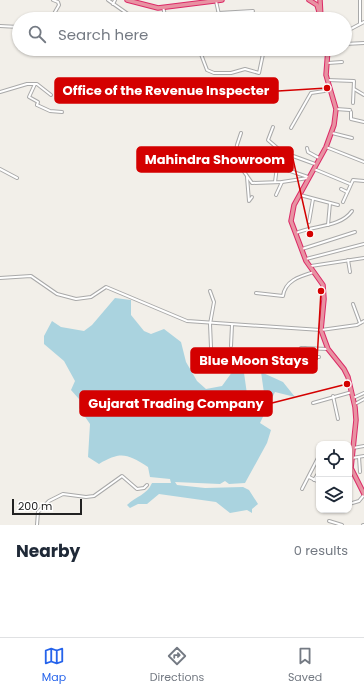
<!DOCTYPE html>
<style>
:root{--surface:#fff;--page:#f6f6f7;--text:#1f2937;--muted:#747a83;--line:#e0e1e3;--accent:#2563eb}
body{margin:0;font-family:Poppins,sans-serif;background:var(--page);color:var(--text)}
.controls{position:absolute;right:12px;bottom:12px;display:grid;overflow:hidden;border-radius:8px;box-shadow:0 1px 3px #0004}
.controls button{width:36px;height:36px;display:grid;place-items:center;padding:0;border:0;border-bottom:1px solid var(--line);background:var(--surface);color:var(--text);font:20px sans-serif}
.scale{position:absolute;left:12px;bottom:10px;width:70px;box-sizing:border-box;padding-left:4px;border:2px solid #222;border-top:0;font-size:11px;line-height:14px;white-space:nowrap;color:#222;-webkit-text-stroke:3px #fff;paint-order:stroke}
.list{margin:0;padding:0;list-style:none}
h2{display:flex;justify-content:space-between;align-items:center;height:52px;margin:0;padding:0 16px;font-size:17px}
h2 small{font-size:13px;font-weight:400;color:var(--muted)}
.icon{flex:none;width:22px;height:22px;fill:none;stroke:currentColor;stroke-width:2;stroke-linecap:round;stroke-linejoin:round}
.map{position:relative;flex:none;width:364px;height:525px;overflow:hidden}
.search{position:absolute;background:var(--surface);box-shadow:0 1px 3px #0004;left:12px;right:12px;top:12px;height:44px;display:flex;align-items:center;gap:10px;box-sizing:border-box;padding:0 14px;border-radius:22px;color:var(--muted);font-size:15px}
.sheet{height:112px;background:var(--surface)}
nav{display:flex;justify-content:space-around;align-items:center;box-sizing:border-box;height:56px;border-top:1px solid var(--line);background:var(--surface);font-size:11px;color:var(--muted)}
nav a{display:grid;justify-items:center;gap:2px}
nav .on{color:var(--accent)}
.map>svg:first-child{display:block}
.water{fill:#aad3df}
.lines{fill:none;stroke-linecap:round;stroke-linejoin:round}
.street-casing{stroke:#a9a9a9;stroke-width:4}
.highway-casing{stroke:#dc2a67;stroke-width:5.5}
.street{stroke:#fff;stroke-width:2}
.highway{stroke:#e892a2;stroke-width:3.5}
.leader{fill:none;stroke:#d40000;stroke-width:1.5}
.callout-dot{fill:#d40000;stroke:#fff;stroke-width:1.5}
.callout{fill:#d40000;stroke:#d40000;stroke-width:1.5}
.callout-label{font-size:13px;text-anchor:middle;font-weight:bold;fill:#fff}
</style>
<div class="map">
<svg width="364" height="525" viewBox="0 0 364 525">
<rect width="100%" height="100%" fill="#f2efe9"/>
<path class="water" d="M 115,298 L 131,300 L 131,315 L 144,331 L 151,334 L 164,329 L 181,342 L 186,362 L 197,381 L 206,389 L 222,386 L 235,368 L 243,366 L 247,394 L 264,393 L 261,372 L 283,382 L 295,397 L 275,392 L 260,423 L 271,430 L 267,443 L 245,483 L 229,484 L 225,481 L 220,484 L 175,482 L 177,485 L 205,488 L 243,487 L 249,490 L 258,504 L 252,509 L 252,513 L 247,510 L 230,513 L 216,502 L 159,494 L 147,504 L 138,504 L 130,508 L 127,505 C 136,496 147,495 152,483 L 171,483 L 170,479 L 150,477 L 148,467 C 127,454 121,451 99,464 L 88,457 L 90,424 L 79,408 L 79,399 L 71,390 L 75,381 L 64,361 L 44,344 L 44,336 L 52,321 L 61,327 L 84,331 L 92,325 Z"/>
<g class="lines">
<defs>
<g id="street">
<polyline points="108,0 135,19"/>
<polyline points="216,1 220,19"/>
<polyline points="113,4 115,0"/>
<polyline points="163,7 166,19"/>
<polyline points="218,13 253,11"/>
<polyline points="51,19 59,5 58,2 53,0"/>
<polyline points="265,19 320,18"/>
<polyline points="360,23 360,0"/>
<polyline points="0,26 19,27"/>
<polyline points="345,32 364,22"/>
<polyline points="345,44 364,43"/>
<polyline points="199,49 207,70 214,73 231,73 245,69 259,73 263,54 262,49"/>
<polyline points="221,50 221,49"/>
<polyline points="328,63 342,62"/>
<polyline points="327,80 354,81 353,103"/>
<polyline points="35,84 29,97 38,102 37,105"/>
<polyline points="354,89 364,95"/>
<polyline points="0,92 27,84 37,84 51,95"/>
<polyline points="37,105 50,111 62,112"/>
<polyline points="336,109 350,110"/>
<polyline points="351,112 351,119 364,122"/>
<polyline points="273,127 268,140 282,152 315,164"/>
<polyline points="291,128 311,93 331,90"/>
<polyline points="241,133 237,145 235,159 252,183 282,182 308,178"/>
<polyline points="332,133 352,138"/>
<polyline points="326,147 364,162"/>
<polyline points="307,148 308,152 319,158"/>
<polyline points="246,156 308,177"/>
<polyline points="0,169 17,178"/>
<polyline points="314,169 350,184"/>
<polyline points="247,177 249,201 252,197"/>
<polyline points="275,182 277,167"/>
<polyline points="341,189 347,192"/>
<polyline points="276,195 282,182"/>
<polyline points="300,195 338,205"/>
<polyline points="343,202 353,180 364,181"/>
<polyline points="309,222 313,199"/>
<polyline points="328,225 330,203"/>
<path d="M 296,233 C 313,225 340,228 352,211"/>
<polyline points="302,249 355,232"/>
<polyline points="306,259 364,244"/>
<polyline points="348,260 350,272"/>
<polyline points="311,266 364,258"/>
<polyline points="0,278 31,276 57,294 76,299 91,297 106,287 187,321 321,330 357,325 364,321"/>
<polyline points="210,291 214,302 210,324 211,347"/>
<path d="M 256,293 L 283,296 C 285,280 301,276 314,272"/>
<polyline points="353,304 360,323"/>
<polyline points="231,346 232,325"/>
<polyline points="301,348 328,349"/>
<polyline points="311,349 311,357"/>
<polyline points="307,357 319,357"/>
<polyline points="303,366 305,348"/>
<polyline points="333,396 338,419"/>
<polyline points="353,398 364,393"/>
<polyline points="313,403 352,392"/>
<polyline points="355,404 364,399"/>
<polyline points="325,444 327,444"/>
<polyline points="353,448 364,446"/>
<polyline points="359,457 360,472"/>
<polyline points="352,458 364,456"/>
<polyline points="309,477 319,482"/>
<polyline points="314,480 319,472"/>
<polyline points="302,489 319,456"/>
<polyline points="349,504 359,501 364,495"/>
<polyline points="329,521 342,525"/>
<polyline points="37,525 38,512 49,501 63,494 86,497 94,496 122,476 137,489 144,488 147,485"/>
<polyline points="363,525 364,525"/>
</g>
<g id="highway">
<polyline points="127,0 158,8 222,0"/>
<polyline points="309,0 317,5 320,15"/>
<polyline points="320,0 321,19"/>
<polyline points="328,49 326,75 336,109 334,125 326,147 294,205 291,221 306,261 323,285 324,299 321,330 325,341 328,349 344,369 348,377 355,407 356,420 351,468 364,494"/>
</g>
</defs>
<use href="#street" class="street-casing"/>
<use href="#highway" class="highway-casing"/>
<use href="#street" class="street"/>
<use href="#highway" class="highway"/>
</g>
<path class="leader" d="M327 88L278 91M310 234L293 159M321 291L317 360M347 384L272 403"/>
<g class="callout-dot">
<circle cx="327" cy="88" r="4"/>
<circle cx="310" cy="234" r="4"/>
<circle cx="321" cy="291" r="4"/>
<circle cx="347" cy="384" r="4"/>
</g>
<g class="callout">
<rect x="55" y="78" width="223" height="25" rx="4"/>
<rect x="137" y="147" width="156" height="25" rx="4"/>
<rect x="191" y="348" width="126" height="25" rx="4"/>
<rect x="80" y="391" width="192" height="25" rx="4"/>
</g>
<g class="callout-label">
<text x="166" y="95">Office of the Revenue Inspecter</text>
<text x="215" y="164">Mahindra Showroom</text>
<text x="254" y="365">Blue Moon Stays</text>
<text x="176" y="408">Gujarat Trading Company</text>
</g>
</svg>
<div class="controls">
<button><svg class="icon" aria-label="locate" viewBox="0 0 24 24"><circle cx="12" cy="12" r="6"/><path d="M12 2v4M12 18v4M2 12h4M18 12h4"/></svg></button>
<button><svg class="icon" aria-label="layers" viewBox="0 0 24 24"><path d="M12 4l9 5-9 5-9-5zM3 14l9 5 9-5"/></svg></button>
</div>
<div class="scale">200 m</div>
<div class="search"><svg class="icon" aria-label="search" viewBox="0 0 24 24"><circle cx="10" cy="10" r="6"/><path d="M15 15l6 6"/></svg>Search here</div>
</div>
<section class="sheet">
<h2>Nearby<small>0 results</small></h2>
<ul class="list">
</ul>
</section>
<nav>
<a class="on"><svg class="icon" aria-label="map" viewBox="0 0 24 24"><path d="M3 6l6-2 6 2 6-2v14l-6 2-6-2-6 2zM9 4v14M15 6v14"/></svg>Map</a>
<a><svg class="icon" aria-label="directions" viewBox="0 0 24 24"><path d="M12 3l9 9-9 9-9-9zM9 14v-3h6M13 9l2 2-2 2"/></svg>Directions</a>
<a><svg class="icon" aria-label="saved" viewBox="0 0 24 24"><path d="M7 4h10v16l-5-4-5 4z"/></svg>Saved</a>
</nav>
